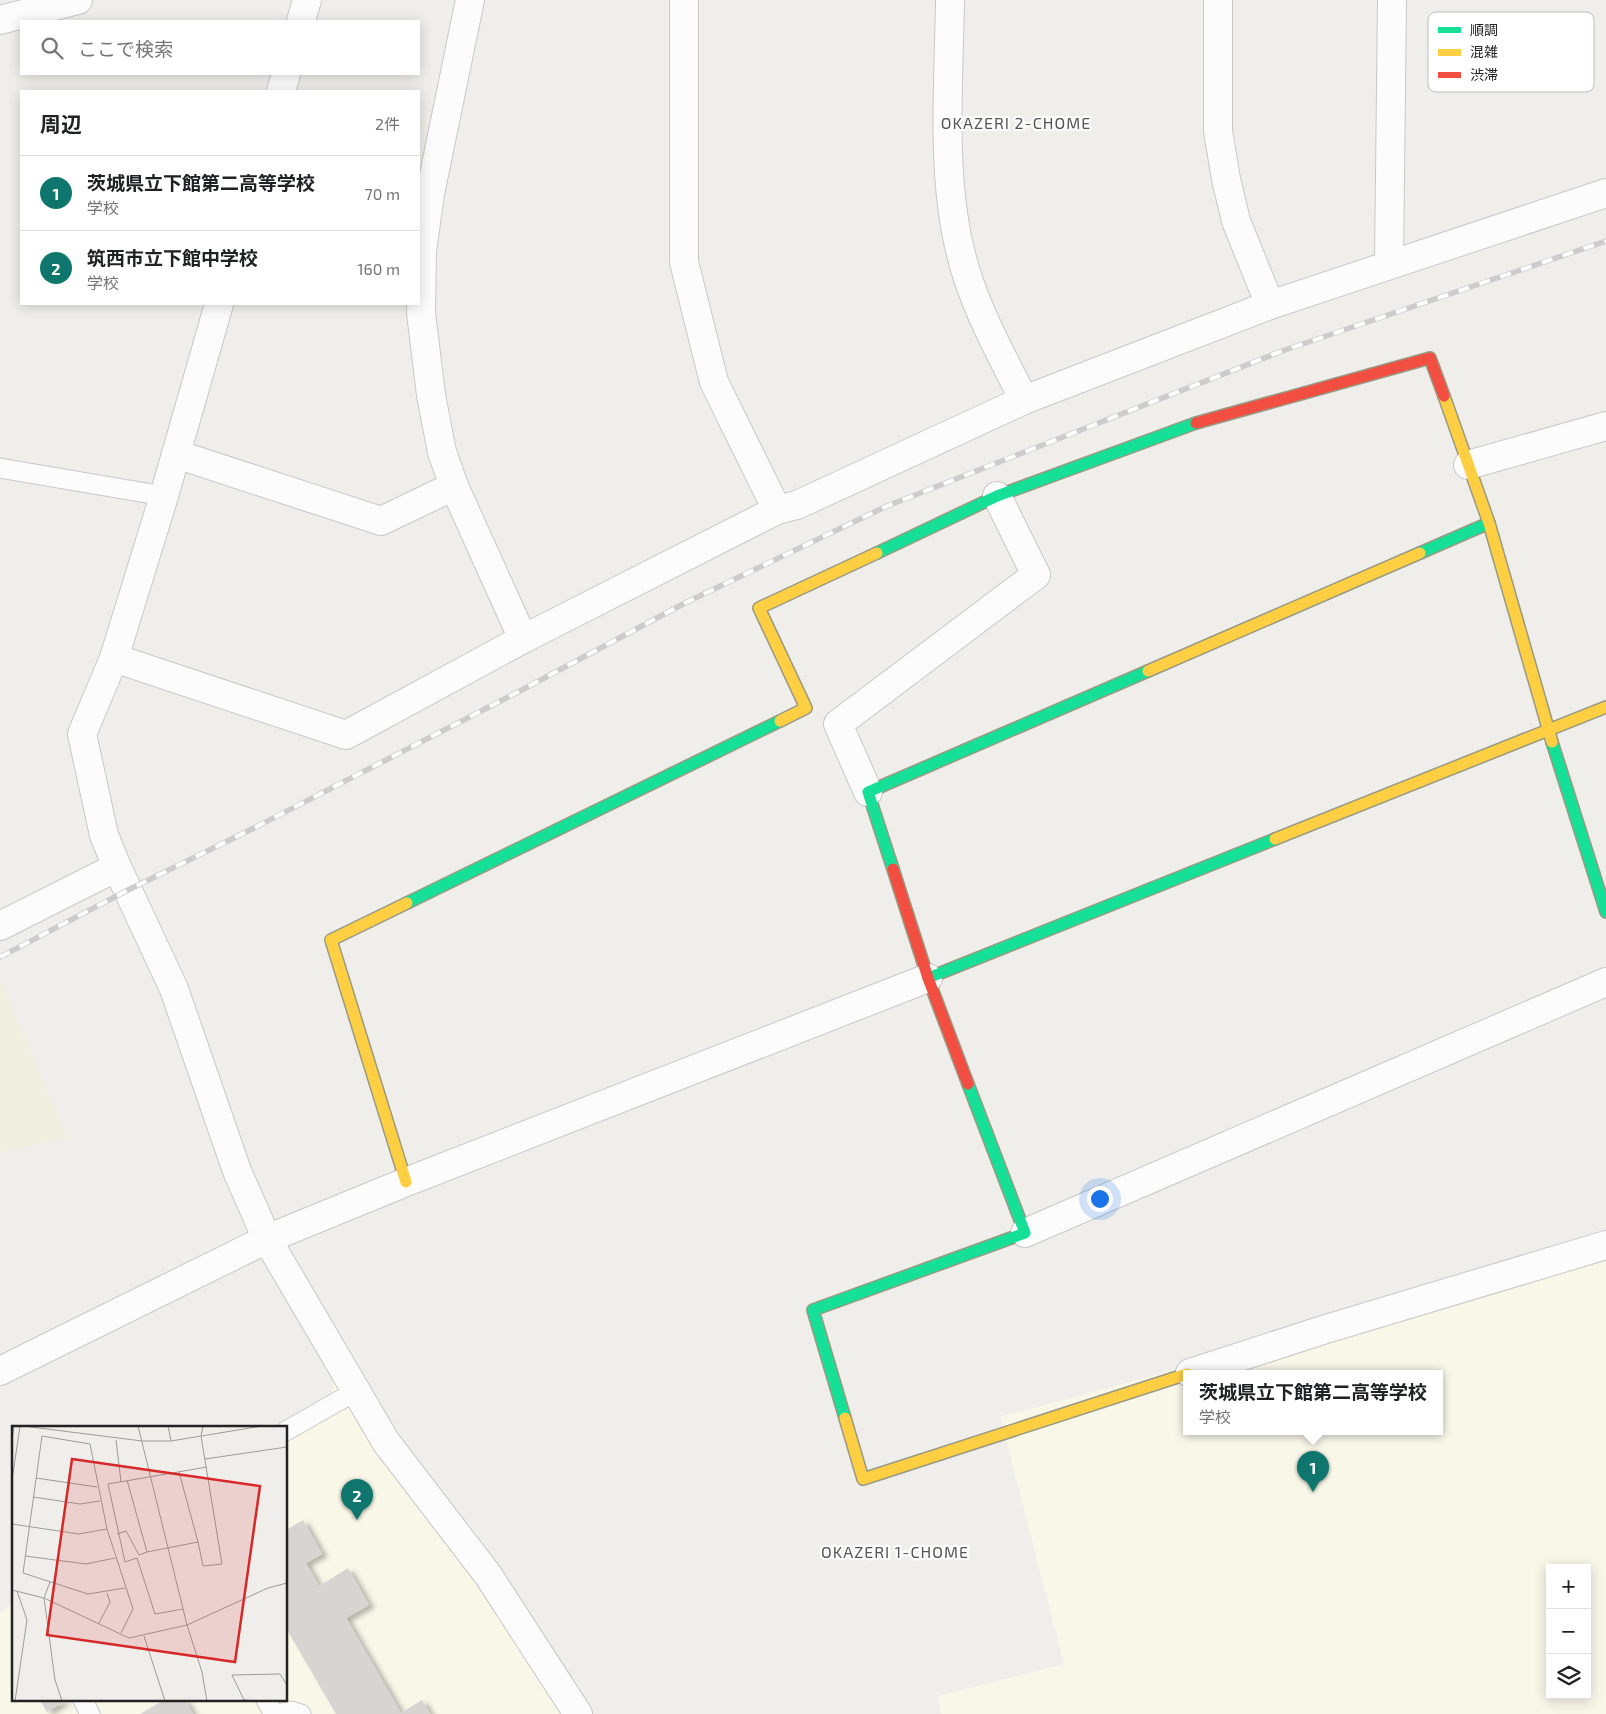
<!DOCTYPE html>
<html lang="ja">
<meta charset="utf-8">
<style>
:root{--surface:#fff;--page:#f6f6f6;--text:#202124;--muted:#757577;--line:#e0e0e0;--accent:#0f766e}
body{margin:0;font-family:"Exo 2","Noto Sans JP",sans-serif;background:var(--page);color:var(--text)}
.controls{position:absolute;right:15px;bottom:15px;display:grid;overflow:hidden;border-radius:0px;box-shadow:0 2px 12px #0003}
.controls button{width:45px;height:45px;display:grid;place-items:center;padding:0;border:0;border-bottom:1px solid var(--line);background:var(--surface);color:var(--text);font:25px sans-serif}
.you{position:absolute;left:1099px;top:1198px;width:18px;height:18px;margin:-12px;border:4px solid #fff;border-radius:50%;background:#1a73e8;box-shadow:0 0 0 8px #1a73e833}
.badge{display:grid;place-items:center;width:32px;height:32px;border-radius:50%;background:var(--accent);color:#fff;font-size:16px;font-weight:700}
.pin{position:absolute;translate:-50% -41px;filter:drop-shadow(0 1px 2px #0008)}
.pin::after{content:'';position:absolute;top:26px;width:18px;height:15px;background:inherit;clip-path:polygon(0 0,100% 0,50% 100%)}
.popup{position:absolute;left:1183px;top:1370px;width:260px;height:65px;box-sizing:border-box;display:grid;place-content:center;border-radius:0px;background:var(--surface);filter:drop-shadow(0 1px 4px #0005);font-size:16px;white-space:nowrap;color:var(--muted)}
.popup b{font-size:19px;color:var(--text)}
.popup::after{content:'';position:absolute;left:50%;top:100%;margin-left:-10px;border:10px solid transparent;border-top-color:var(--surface)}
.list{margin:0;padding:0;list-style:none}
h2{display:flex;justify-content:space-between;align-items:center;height:65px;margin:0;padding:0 20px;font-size:21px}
h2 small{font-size:16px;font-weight:400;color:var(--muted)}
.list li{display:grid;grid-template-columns:32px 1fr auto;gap:15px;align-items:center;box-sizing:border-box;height:75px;padding:0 20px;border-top:1px solid var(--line)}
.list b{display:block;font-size:19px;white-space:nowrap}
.list p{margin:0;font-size:16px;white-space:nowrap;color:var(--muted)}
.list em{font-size:16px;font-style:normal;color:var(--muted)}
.icon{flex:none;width:28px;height:28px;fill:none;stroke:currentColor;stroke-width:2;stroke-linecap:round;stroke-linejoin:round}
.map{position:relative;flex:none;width:1606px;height:1714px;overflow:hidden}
.search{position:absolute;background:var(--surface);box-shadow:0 2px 12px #0003;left:20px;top:20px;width:400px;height:55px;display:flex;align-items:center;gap:12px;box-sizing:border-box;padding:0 18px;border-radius:0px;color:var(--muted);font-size:19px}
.panel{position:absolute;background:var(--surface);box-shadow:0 2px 12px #0003;left:20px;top:90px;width:400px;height:215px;border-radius:0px}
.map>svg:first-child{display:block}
.education{fill:#f8f7e8;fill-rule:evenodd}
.farmland{fill:#efefdf}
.building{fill:#d7d4d2;filter:url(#shadow)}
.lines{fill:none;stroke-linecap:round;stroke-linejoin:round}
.lane-casing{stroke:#c9c8c7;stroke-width:21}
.street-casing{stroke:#c9c8c7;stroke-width:30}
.fast-casing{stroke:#999a82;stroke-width:14}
.slow-casing{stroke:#999a82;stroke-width:14}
.jam-casing{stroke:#999a82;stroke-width:14}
.lane{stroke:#fdfcfc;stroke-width:19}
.street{stroke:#fdfcfc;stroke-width:28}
.fast{stroke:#16e098;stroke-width:11}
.slow{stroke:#ffcf43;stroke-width:11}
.jam{stroke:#f24e42;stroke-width:11}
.rail-casing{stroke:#ccc;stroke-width:5.5}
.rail{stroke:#fff;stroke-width:4;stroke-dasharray:11;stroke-linecap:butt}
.labels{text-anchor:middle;stroke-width:4.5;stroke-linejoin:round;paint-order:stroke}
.neighbourhood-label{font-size:16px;letter-spacing:1px;fill:#555;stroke:#fff}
.inset-road{fill:none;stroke:#9e9c9b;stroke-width:1}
.view{fill:#d62828;fill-opacity:0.15;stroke:#d62828;stroke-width:2.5}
.inset-edge{fill:none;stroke:#222;stroke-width:2.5}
.key{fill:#fff;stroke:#bdbdbd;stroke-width:1}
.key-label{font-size:14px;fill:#222}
</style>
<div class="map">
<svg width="1606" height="1714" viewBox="0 0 1606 1714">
<defs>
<filter id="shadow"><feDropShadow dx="5.5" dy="3" stdDeviation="2.5" flood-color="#0004"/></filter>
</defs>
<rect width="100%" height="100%" fill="#f0eeeb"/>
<g class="education">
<path d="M 1606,1254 L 1606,1714 L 941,1714 L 938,1696 L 1064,1664 L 1000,1417 ZM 1187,1373 L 1439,1373 L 1439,1431 L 1187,1431 ZM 1550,1568 L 1587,1568 L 1587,1695 L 1550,1695 Z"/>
<polygon points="335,1380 379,1456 477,1585 565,1714 0,1714 0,1613 14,1603 14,1700 286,1700 286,1428 275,1428 331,1395"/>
</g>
<polygon class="farmland" points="0,982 1,982 67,1138 0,1152"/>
<g class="building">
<polygon points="303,1520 322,1554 306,1563 319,1586 348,1568 369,1605 346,1618 401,1713 422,1700 430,1714 336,1714 286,1628 286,1530"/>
<polygon points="40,1700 67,1700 47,1712"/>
<polygon points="164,1700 185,1700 193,1714 140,1714"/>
</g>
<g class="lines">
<defs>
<g id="lane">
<polyline points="0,468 164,496"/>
<polyline points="286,1431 356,1391"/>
<polyline points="83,1700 90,1714"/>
<polyline points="266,1700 274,1714"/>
<polyline points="278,1714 291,1711 301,1714"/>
</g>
<g id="street">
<polyline points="470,0 430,194 422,251 421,313 431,395 442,452 454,486 523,639"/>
<polyline points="684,0 684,262 714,382 777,510"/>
<path d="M 950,0 C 949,79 941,173 960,250 C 972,303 1000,352 1024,400"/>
<polyline points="1218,0 1218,131 1226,179 1236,221 1270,305"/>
<polyline points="0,20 78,0"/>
<polyline points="301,21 307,0"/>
<polyline points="281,91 286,74"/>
<polyline points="1389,264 1392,0"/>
<polyline points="219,304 164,496 114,658 82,734 104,835 117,867 174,989 237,1171 267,1239 386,1442 488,1575 578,1714"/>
<polyline points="176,454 381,521 454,486"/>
<polyline points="1468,465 1606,426"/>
<polyline points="114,658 346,735 523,639 777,510 797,505 1024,400 1270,305 1606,193"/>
<polyline points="868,792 838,724 1036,575 997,496"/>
<polyline points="0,926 117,867"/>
<polyline points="1025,1233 1606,982"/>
<polyline points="0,1371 267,1239 406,1182 928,978"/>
<polyline points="1190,1373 1326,1329 1606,1245"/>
</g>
<g id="fast">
<polyline points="877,553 997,496 1196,423"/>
<polyline points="1420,553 1489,523"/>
<polyline points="1552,742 1606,912"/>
<polyline points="893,869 868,792 1148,671"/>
<polyline points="407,903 780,721"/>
<polyline points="928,978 1275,839"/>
<polyline points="845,1418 813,1310 1025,1233 968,1084"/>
</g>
<g id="slow">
<polyline points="1444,396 1489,523 1552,742"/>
<polyline points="1148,671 1420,553"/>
<polyline points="780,721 806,708 759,608 877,553"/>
<polyline points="1275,839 1606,707"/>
<polyline points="406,1182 331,940 407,903"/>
<polyline points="845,1418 863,1479 1187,1374"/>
</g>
<g id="jam">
<polyline points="1196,423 1430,358 1444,396"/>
<polyline points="893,869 928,978 968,1084"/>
</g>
</defs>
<use href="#lane" class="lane-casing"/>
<use href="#street" class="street-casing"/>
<use href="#fast" class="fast-casing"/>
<use href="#slow" class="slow-casing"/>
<use href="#jam" class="jam-casing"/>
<use href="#lane" class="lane"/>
<use href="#street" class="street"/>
<use href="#fast" class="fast"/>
<use href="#slow" class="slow"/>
<use href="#jam" class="jam"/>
<defs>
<polyline id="rail" points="0,957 128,890 252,829 518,692 685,603 887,506 1282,351 1606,241"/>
</defs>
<use href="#rail" class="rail-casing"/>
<use href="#rail" class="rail"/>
</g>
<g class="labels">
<g class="neighbourhood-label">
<text x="1016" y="129">OKAZERI 2-CHOME</text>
<text x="895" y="1558">OKAZERI 1-CHOME</text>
</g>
</g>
<g transform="translate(12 1426)">
<rect width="275" height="275" fill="#f0eeeb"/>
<path class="inset-road" d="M 11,0 L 130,15 L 159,15 L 250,0M 126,0 L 175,199 L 190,246 L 195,275M 156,0 L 159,15M 104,14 L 109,56M 0,15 L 2,0M 193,33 L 275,21M 167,46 L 186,116M 24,52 L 85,61M 0,54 L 8,0M 115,54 L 135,126 L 186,116 L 191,140 L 210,138 L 189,10 L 191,0M 21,71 L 68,78 L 88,75M 0,98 L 67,108 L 95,103M 105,108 L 114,105 L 127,129 L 135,126M 13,130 L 74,138 L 103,132M 38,156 L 32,172 L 43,254 L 50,275M 0,164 L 32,172 L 117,212 L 175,199 L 256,162 L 275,157M 171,183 L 143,188 L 125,132 L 113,136 L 96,58 L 195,41M 87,197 L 98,176 L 95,167M 109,207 L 121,183 L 95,103 L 78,18 L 30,10 L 11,147 L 76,168 L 113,162M 132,210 L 153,275M 3,275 L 15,194 L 5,165M 248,275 L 232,274 L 220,249 L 268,248 L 275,259"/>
<path class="view" d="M 60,33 L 248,60 L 223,236 L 35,209 Z"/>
<rect width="275" height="275" class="inset-edge"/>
</g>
<rect x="1428" y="12" width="166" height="80" rx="8" class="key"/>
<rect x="1438" y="27" width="23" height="6" fill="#16e098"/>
<rect x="1438" y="49" width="23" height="7" fill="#ffcf43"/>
<rect x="1438" y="72" width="23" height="6" fill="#f24e42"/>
<g class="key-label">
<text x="1470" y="35">順調</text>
<text x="1470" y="57">混雑</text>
<text x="1470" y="80">渋滞</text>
</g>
</svg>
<div class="controls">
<button>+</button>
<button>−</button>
<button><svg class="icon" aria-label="layers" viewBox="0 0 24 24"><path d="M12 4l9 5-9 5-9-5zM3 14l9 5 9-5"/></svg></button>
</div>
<div class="you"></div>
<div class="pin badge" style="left:1313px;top:1492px">1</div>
<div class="popup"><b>茨城県立下館第二高等学校</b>学校</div>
<div class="pin badge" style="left:357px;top:1520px">2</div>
<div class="search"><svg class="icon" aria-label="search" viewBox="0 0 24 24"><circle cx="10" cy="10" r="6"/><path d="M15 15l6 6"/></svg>ここで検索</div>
<section class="panel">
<h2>周辺<small>2件</small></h2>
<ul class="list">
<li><span class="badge">1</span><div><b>茨城県立下館第二高等学校</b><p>学校</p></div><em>70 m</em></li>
<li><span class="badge">2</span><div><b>筑西市立下館中学校</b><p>学校</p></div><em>160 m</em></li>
</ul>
</section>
</div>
